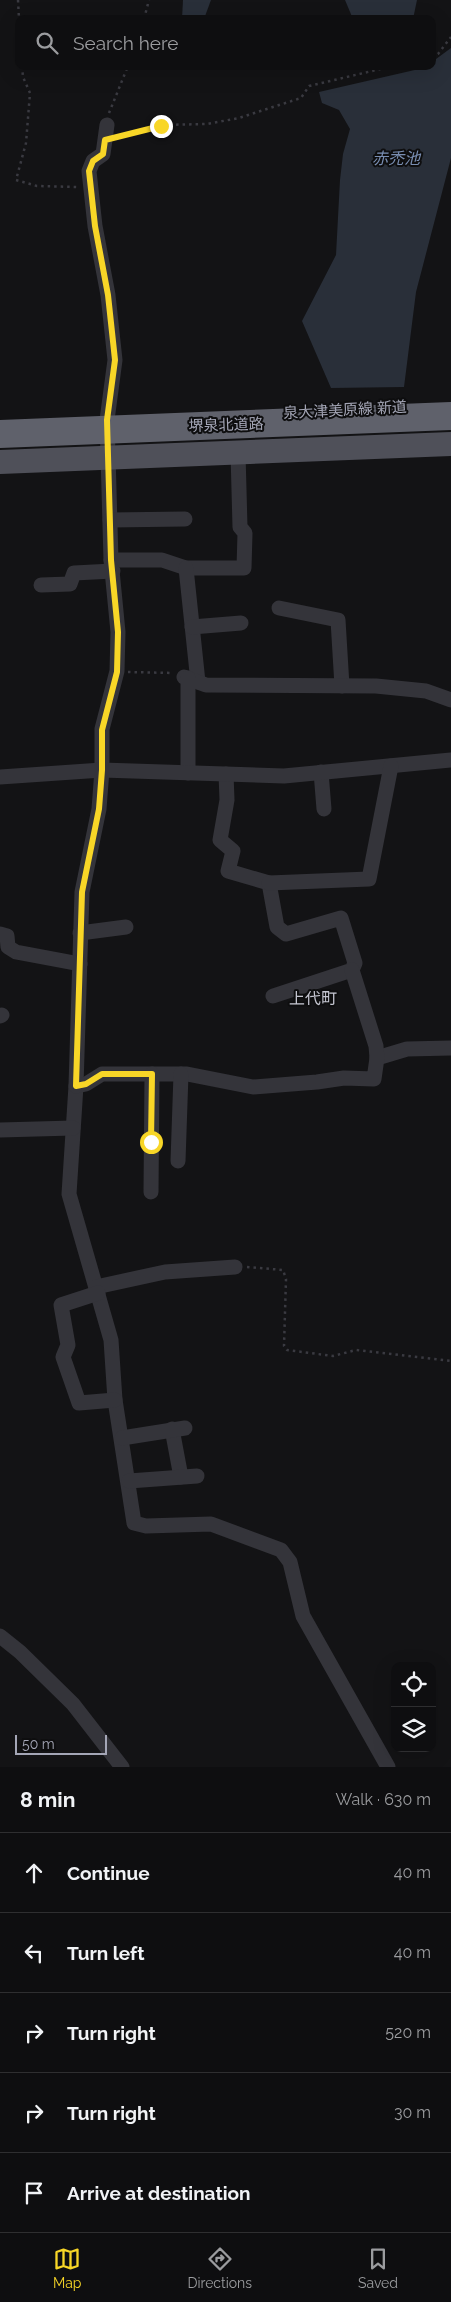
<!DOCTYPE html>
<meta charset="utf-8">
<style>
:root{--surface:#0e0e10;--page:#1c1c1e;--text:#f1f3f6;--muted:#9b9c9f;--line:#2e2e30;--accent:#f8d627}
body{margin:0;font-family:Raleway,"Noto Sans JP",sans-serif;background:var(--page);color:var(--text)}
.controls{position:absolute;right:15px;bottom:15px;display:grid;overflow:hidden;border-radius:10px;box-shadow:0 5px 20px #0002}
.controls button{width:45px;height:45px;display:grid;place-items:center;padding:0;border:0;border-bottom:1px solid var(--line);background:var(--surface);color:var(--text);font:25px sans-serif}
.scale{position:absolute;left:15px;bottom:12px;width:92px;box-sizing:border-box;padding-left:5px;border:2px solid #a4a6b6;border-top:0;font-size:14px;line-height:18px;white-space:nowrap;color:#a4a6b6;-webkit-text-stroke:4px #0e0e0f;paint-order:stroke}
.stop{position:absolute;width:15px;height:15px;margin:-11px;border:4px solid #f8d627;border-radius:50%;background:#fff}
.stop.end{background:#f8d627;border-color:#fff;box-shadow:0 1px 5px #0008}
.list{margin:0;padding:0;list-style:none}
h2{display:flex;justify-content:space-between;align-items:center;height:65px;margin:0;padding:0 20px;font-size:21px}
h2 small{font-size:16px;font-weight:400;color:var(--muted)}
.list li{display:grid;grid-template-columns:32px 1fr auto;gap:15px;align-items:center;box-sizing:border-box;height:80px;padding:0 20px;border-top:1px solid var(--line)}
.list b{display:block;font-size:19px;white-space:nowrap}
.list em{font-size:16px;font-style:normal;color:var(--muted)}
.icon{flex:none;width:28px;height:28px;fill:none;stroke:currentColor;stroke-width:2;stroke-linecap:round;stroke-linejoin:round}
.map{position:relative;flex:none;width:451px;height:1767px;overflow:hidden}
.search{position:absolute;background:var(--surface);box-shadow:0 5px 20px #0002;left:15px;right:15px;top:15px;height:55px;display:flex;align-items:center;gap:12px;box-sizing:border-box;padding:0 18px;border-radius:10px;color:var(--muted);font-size:19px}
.sheet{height:465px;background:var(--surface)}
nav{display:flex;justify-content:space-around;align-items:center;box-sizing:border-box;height:70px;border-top:1px solid var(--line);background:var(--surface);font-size:14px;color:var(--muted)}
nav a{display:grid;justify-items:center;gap:2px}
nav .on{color:var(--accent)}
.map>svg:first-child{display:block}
.water{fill:#292f39}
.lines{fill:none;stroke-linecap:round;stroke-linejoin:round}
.path{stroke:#3a3a41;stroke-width:2.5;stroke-dasharray:2.5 4;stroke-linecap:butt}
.street{stroke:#34343a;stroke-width:15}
.primary{stroke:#4f5059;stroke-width:24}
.highway-bridge{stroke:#5f616b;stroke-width:28}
.route{stroke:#f8d627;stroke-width:6}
.labels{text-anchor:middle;stroke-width:4;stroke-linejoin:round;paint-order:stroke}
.street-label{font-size:15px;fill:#a4a6b6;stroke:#0e0e0f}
.water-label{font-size:16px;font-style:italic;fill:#798eb2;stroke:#0e0e0f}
.neighbourhood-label{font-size:16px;fill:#c5c6d1;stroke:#0e0e0f}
</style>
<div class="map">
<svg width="451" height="1767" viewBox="0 0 451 1767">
<rect width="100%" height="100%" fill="#131315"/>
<g class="water">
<polygon points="183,0 211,0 204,19 182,19"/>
<polygon points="345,0 417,0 413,19 353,19"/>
<polygon points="451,48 451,158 416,292 404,387 331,388 302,321 336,255 340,180 343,154 350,129 339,110 322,103 319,92 432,66 432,62"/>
</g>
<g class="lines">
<g class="path">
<polyline points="18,0 19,19"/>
<polyline points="144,19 149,0"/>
<polyline points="432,57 438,54 451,37"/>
<polyline points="22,66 23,77 30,93 26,143 16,180 37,186 77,187"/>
<polyline points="109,113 128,66"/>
<polyline points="119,136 161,125 207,124 239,118 301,98 309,86 393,66"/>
<polyline points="128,672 173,673"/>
<polyline points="247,1267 283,1270 286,1279 284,1346 287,1350 333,1356 356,1350 451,1361"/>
</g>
<g class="street">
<polyline points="107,125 103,154 93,161 89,171 95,226 108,295 115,360 107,420 111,560 118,632 117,671 102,729 102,770 99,809 82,892 76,1086 69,1194 111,1340 115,1400 134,1523 146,1526 211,1524 281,1550 290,1562 303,1616 388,1767"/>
<polyline points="110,520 185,519"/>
<polyline points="111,560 162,560 186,568 244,568 245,533 240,527 238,453"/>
<polyline points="186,568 198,682"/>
<polyline points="41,585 70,584 74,573 113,571"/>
<polyline points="279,608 338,620 342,686"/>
<polyline points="192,627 241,623"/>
<polyline points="184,677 206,685 376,686 426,691 451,700"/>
<polyline points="188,678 188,773"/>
<polyline points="321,772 324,809"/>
<polyline points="226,774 227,800 220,840 233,851 228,871 269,883 277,927 286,934 341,918 355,963 352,970 273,996"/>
<polyline points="0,777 102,770 284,776 451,760"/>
<polyline points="269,883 369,879 391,766"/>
<polyline points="80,933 126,927"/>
<polyline points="0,934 7,936 8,947 16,952 80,964"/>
<polyline points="0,1016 2,1015"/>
<polyline points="377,1058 407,1049 451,1048"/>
<polyline points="76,1086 86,1084 102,1074 187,1074 253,1087 317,1082 344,1078 374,1079 377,1058 376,1046 352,970"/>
<polyline points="0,1130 73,1128"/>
<polyline points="178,1161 181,1074"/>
<polyline points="151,1192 152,1074"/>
<polyline points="96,1287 165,1272 235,1267"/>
<polyline points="98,1293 61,1305 68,1345 63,1357 79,1403 115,1400"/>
<polyline points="172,1429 181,1477"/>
<polyline points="122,1438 185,1428"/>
<polyline points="129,1481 197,1476"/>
<polyline points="0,1636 20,1652 73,1704 122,1767"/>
</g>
<polyline class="primary" points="0,462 451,444"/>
<polyline class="highway-bridge" points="0,434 451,416"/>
</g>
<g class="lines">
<polyline class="route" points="151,1142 152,1074 102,1074 86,1084 76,1086 82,892 99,809 102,770 102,730 117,672 118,632 111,560 107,420 115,360 108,295 95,226 89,171 93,161 103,154 105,140 161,126"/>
</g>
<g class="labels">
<g class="street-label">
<text transform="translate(345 410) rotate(-3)" y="5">泉大津美原線 新道</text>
<text transform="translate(226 425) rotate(-2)" y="5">堺泉北道路</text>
</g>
<g class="water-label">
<text x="396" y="164">赤禿池</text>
</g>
<g class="neighbourhood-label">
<text x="313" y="1004">上代町</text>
</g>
</g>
</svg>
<div class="controls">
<button><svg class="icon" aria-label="locate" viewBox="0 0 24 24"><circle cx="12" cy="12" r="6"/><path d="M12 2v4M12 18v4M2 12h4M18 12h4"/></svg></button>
<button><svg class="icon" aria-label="layers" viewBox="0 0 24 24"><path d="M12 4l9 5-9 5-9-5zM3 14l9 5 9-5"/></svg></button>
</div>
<div class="scale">50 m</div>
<div class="stop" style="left:151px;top:1142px"></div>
<div class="stop end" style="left:161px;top:126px"></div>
<div class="search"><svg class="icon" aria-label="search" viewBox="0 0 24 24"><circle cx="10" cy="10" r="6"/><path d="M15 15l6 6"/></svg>Search here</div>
</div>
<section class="sheet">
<h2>8 min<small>Walk · 630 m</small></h2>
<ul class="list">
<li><svg class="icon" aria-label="ahead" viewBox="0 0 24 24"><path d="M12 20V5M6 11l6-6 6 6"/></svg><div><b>Continue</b></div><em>40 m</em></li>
<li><svg class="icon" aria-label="left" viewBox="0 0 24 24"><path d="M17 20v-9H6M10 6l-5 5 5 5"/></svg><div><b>Turn left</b></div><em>40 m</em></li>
<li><svg class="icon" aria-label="right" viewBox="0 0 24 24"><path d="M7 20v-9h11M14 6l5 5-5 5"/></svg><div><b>Turn right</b></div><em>520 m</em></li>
<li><svg class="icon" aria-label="right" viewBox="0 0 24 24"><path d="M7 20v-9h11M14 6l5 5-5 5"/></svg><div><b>Turn right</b></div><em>30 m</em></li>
<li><svg class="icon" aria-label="arrive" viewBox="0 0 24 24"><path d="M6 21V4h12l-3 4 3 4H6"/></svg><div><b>Arrive at destination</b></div></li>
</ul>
</section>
<nav>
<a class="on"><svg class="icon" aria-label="map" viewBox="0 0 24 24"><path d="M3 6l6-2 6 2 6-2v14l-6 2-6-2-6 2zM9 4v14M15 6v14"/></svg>Map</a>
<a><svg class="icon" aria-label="directions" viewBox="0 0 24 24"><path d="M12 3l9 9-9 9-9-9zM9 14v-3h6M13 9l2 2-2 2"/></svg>Directions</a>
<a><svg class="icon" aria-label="saved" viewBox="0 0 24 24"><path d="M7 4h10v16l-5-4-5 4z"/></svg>Saved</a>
</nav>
